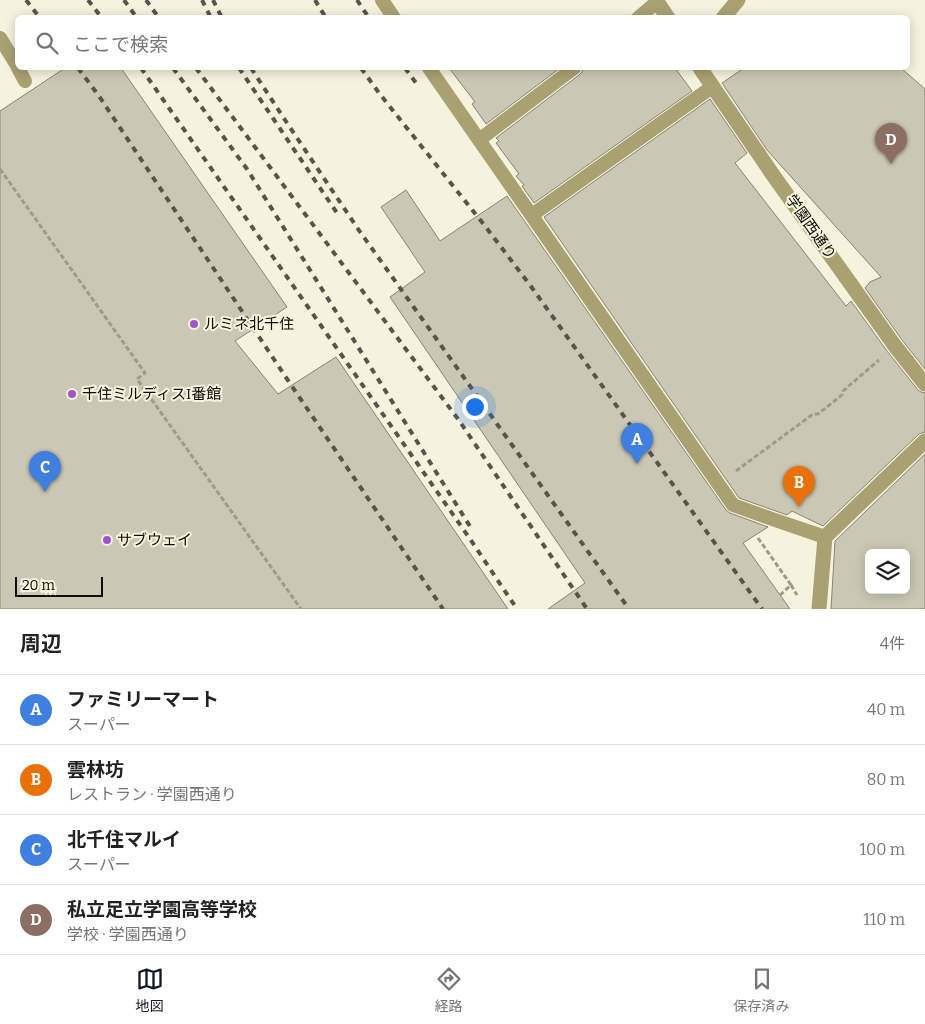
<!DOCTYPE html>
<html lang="ja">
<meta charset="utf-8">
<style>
:root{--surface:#fff;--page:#f6f6f6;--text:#222;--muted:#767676;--line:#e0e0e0;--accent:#111827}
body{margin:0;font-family:Bitter,"Noto Sans JP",serif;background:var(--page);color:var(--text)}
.controls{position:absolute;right:15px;bottom:15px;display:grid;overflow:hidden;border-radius:8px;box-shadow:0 2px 12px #0003}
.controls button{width:45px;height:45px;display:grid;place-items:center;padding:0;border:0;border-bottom:1px solid var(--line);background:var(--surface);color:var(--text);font:25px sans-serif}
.scale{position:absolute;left:15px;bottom:12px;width:88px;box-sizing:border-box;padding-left:5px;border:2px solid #0d0c06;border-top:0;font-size:14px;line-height:18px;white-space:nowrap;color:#0d0c06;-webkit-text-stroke:4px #f5f2dd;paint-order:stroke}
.you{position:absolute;left:474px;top:406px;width:18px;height:18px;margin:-12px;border:4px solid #fff;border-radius:50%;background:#1a73e8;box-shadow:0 0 0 8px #1a73e833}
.badge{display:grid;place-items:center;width:32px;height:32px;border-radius:50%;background:var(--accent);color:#fff;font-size:16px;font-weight:700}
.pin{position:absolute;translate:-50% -41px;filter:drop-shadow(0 1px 2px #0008)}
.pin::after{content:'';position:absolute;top:26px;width:18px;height:15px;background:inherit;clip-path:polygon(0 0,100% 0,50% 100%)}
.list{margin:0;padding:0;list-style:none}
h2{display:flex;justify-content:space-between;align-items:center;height:65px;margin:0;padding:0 20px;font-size:21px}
h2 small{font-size:16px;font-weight:400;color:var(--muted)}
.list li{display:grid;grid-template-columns:32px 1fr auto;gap:15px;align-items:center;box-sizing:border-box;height:70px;padding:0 20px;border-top:1px solid var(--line)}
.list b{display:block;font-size:19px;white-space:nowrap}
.list p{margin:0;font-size:16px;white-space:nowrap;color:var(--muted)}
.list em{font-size:16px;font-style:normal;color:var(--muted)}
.icon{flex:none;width:28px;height:28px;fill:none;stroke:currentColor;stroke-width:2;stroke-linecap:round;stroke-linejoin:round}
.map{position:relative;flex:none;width:925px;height:609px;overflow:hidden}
.search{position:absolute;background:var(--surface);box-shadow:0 2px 12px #0003;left:15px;right:15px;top:15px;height:55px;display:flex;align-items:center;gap:12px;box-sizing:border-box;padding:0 18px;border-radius:8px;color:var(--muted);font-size:19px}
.sheet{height:345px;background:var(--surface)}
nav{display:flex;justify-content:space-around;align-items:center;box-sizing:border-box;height:70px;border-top:1px solid var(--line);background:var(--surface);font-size:14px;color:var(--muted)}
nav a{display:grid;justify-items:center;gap:2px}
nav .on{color:var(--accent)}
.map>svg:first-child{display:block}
.building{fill:#cac7b4;stroke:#878471;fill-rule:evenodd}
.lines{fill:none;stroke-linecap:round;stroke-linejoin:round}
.path{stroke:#9d9b8c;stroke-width:3;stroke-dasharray:5 2.5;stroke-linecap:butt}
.lane{stroke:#a9a171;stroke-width:14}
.street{stroke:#a9a171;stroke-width:15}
.rail{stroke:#57554b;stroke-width:4;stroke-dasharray:6 6;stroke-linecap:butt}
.poi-dot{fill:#9c55c9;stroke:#f5f2dd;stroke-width:2}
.labels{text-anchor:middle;stroke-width:4;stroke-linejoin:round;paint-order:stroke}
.street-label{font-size:15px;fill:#0d0c06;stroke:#f5f2dd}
.poi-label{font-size:15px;fill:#0d0c06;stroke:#f5f2dd;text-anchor:start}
</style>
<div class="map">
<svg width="925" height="609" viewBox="0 0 925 609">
<rect width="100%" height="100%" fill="#f5f2dd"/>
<g class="building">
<polygon points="65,68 121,68 287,307 235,341 278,394 336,357 508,609 0,609 0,111"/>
<polygon points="449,68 560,68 486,124 472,104 475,102"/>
<polygon points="583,68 675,68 692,91 534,203 522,186 524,185 516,176 519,174 496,143 499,141 496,138 579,75 582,72"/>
<polygon points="744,68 901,68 925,89 925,369 902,340 865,288 870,282 881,277 767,150 722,83"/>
<polygon points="710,99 747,153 735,163 846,306 851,301 887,351 918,390 921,392 925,393 925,432 919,434 823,526 792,511 787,515 739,498 544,217"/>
<polygon points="406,190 440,241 507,196 726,510 730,513 768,527 743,543 790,609 548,609 585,583 390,297 425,272 381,207"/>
<path d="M 925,454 L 925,609 L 831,609 L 835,541 ZM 869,553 L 906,553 L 906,590 L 869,590 Z"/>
</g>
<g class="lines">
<g class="path">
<polyline points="0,169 145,373 137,379 301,609"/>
<polyline points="736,471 813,414 818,414 842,395 843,391 879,360"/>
<polyline points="758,538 791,585 780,595"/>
<polyline points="791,585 797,595"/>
</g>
<g class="lane">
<polyline points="382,0 394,18"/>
<polyline points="638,18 657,2"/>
<polyline points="0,38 18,67"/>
<polyline points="18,68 25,81"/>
<polyline points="429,68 733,505 775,520 825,537"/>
<polyline points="479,140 574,68"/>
<polyline points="532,215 712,87"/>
</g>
<g class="street">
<polyline points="656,0 668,18"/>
<polyline points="723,18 738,0"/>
<polyline points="700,68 773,175 895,346 925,384"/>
<polyline points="819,609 825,537 925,441"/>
</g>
<g class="rail">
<polyline points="26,0 40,18"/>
<polyline points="88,0 102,18"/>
<polyline points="124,0 137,18"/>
<polyline points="146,0 159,18"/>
<polyline points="202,0 211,18"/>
<polyline points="213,0 222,18"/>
<polyline points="315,0 326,18"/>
<polyline points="357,0 369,18"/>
<polyline points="78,68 99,96 285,376 443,609"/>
<polyline points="141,68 468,536 517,609"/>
<polyline points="173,68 247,169 471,528"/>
<polyline points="196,68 458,419 587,609"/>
<polyline points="239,68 337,213"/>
<polyline points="251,68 285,120 358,229 629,609"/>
<polyline points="361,68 379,93 485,226 530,285 762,609"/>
<polyline points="405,68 416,83"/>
</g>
</g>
<g class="poi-dot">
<circle cx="194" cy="324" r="5"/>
<circle cx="72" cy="394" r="5"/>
<circle cx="107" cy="540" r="5"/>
</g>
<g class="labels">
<g class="street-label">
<text transform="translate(811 227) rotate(55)" y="5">学園西通り</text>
</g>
<g class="poi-label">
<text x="204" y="329">ルミネ北千住</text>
<text x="82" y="399">千住ミルディスI番館</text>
<text x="117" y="545">サブウェイ</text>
</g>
</g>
</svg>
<div class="controls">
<button><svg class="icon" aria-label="layers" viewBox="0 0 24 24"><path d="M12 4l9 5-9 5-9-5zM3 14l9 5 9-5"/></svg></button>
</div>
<div class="scale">20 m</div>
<div class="you"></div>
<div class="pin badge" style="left:637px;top:464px;background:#3f7fe0">A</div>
<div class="pin badge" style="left:799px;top:507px;background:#e8710a">B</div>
<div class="pin badge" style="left:45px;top:492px;background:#3f7fe0">C</div>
<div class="pin badge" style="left:891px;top:164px;background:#8d6e63">D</div>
<div class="search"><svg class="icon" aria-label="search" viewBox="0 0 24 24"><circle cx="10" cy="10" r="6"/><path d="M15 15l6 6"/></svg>ここで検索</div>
</div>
<section class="sheet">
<h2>周辺<small>4件</small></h2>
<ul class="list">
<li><span class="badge" style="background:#3f7fe0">A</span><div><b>ファミリーマート</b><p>スーパー</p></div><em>40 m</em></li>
<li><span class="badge" style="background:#e8710a">B</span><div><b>雲林坊</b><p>レストラン · 学園西通り</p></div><em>80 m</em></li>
<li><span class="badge" style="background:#3f7fe0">C</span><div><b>北千住マルイ</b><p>スーパー</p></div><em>100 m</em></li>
<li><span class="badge" style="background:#8d6e63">D</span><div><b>私立足立学園高等学校</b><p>学校 · 学園西通り</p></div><em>110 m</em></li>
</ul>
</section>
<nav>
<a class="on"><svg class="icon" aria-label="map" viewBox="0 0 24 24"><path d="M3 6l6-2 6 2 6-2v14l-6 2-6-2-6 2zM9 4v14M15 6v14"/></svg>地図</a>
<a><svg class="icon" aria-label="directions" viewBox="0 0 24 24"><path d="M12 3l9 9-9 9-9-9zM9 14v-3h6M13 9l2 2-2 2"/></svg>経路</a>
<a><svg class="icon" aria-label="saved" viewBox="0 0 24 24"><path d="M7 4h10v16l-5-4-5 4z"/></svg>保存済み</a>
</nav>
